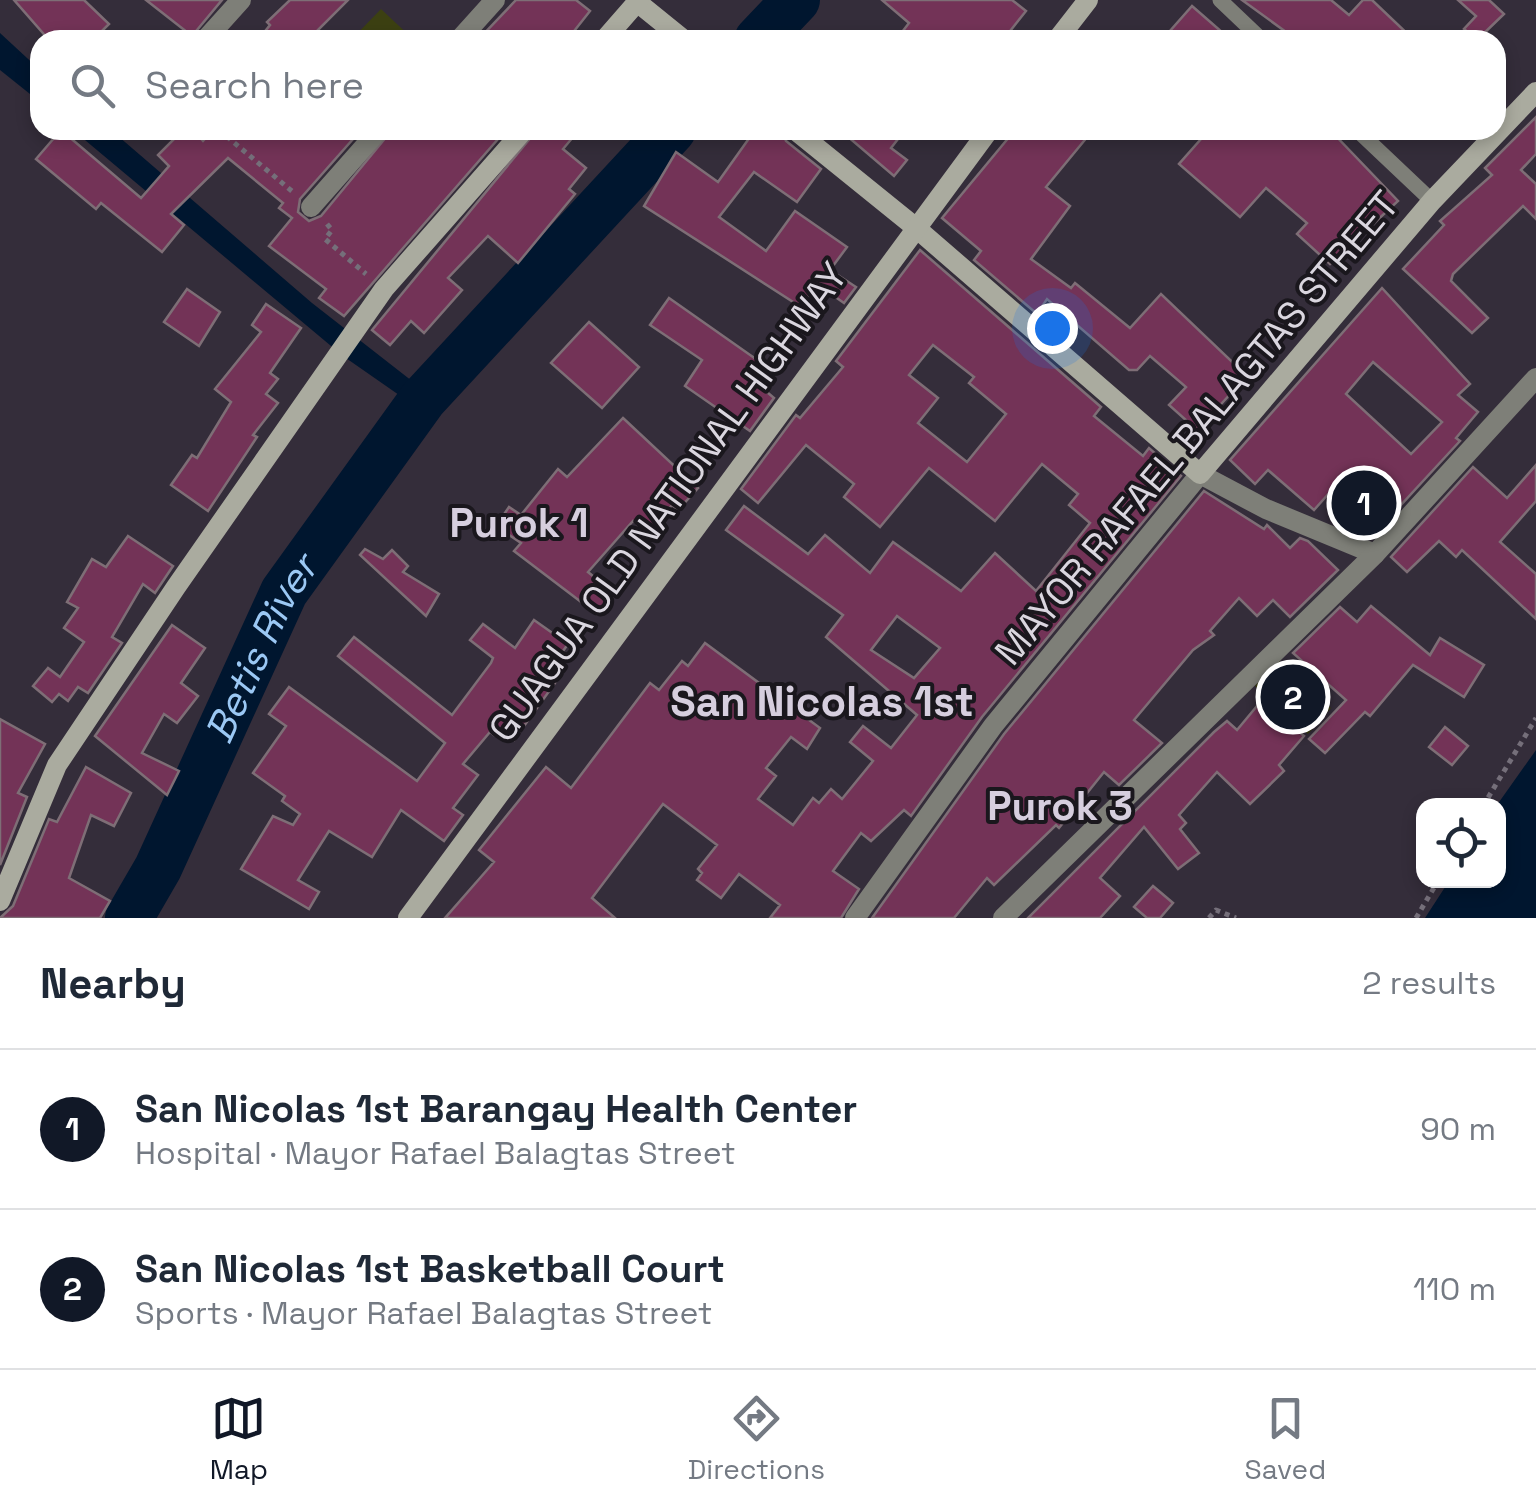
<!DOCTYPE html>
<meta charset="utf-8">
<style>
:root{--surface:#fff;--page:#f2f2f3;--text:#1f2937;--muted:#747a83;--line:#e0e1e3;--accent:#111827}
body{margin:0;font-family:"Space Grotesk",sans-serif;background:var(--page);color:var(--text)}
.controls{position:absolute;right:30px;bottom:30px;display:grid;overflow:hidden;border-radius:20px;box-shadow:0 5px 15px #0003}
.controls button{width:90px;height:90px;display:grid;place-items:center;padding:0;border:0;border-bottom:2px solid var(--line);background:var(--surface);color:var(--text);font:50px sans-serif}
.you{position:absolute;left:1052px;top:328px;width:35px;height:35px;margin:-25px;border:8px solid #fff;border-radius:50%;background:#1a73e8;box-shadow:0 0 0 15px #1a73e833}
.badge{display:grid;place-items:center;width:65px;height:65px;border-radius:50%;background:var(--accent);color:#fff;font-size:32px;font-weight:700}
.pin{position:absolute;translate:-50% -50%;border:5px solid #fff;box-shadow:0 2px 10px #0006}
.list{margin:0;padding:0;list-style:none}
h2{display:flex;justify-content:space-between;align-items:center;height:130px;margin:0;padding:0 40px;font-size:42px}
h2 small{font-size:32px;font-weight:400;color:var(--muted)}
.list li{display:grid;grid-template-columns:65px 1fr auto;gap:30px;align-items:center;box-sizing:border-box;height:160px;padding:0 40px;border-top:2px solid var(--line)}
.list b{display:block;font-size:38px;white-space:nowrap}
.list p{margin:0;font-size:32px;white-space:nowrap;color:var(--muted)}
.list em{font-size:32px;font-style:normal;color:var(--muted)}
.icon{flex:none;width:55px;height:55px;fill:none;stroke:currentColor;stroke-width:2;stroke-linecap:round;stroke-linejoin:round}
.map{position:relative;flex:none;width:1536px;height:918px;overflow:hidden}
.search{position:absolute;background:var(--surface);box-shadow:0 5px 15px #0003;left:30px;right:30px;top:30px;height:110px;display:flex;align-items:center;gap:25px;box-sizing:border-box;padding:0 35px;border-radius:30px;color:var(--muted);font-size:38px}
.sheet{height:450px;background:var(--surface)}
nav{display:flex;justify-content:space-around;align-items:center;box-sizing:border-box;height:140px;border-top:2px solid var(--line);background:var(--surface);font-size:28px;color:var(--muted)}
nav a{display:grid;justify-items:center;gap:5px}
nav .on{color:var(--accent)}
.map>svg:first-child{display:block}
.green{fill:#3c4012}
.water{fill:#00162f}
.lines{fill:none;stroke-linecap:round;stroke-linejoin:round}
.river{stroke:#00162f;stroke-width:48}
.building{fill:#733357;stroke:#7e6e76;stroke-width:2.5;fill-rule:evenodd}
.path{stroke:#756f7a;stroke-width:5;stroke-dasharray:5 5;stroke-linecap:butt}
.lane{stroke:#7e7f78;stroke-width:15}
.street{stroke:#7e7f78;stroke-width:20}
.secondary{stroke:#aaab9f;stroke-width:20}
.labels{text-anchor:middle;stroke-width:8;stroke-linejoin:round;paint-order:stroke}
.street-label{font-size:38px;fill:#dad6df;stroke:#1a171d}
.neighbourhood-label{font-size:40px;font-weight:bold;fill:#d6cede;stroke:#1a171d}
.water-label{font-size:40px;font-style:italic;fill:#9bc8f4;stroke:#1a171d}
.quarter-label{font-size:42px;font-weight:bold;fill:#d6cede;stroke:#1a171d}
</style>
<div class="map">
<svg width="1536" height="918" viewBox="0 0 1536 918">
<rect width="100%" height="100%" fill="#342d3a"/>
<g class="green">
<polygon points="381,9 414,40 351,40"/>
<polygon points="1278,660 1331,708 1308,734 1255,686"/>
</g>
<g class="water">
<polygon points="0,33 40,70 40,102 0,70"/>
<polygon points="73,130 111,130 312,303 412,381 417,394 399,395 343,356"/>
<polygon points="1536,750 1536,918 1425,918 1449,881 1498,881 1497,805"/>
</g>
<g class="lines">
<g class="river">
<polyline points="758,40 796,0"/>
<path id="s1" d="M 129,918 L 158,868 L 284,592 L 423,399 L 672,130"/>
</g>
</g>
<g class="building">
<polygon points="14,0 84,0 109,24 93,40 49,40"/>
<polygon points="146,0 222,0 192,36"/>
<polygon points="290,0 348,0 308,40 258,40 270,25 267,22"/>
<polygon points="516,0 576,0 590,11 567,40 478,40"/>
<polygon points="882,0 1012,0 1026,11 1003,40 896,40 909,23"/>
<polygon points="1242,0 1331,0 1349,15 1363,0 1372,0 1414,40 1297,40"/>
<polygon points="1458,0 1489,0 1504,14 1477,40 1464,29 1476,16"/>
<polygon points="1192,6 1231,40 1162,40"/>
<polygon points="1536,117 1536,154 1521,170 1536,184 1536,219 1523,206 1453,274 1451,281 1488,318 1472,333 1403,269 1444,225 1440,221 1492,175 1485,168"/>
<polygon points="61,130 141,198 169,166 158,155 183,130 193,130 203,141 213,130 361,130 300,199 298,212 309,221 321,216 392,130 505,131 344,316 319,298 326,289 269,246 292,218 279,208 283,203 228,158 171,214 184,225 162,252 101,203 96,209 36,159"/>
<polygon points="537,130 579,130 563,149 586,168 569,189 575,194 518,263 488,236 448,278 462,290 424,333 411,321 390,345 372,330"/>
<polygon points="755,130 782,130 786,141 821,169 797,202 754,172 719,217 766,251 795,211 847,247 830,270 856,287 844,303 817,284 801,307 644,206 676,152 718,182"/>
<polygon points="840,130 905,130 891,148 907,160 894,176"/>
<polygon points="1015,130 1093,130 1046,187 1070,206 1031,259 1071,288 1075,283 1130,328 1161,294 1247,376 1197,430 1169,405 1186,387 1150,356 1137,370 1129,370 1047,299 1037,314 974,260 981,251 942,218"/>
<polygon points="1209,130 1330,130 1398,201 1330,264 1297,234 1307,223 1266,188 1240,217 1179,164"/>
<path d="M 920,250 L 1101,407 L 1094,416 L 1143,456 L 1149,448 L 1181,476 L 982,717 L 911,816 L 904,810 L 871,841 L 861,833 L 833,871 L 859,889 L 841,918 L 770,918 L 780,905 L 739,874 L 721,898 L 697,880 L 702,873 L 698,869 L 717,845 L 663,804 L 592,898 L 615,918 L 445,918 L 494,862 L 479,850 L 546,767 L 571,788 L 650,683 L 659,690 L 682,661 L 688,666 L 705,643 L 820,728 L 807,749 L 791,737 L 766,768 L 776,776 L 758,799 L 793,825 L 813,798 L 819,803 L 831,789 L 842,799 L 873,761 L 850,742 L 863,726 L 891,748 L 917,715 L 826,637 L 843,615 L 726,530 L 744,506 L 808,554 L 825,535 L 870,573 L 893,542 L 961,591 L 995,553 L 1036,591 L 1090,523 L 1069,505 L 1078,494 L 1042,464 L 995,521 L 929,468 L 880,527 L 844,497 L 854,484 L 806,445 L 758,503 L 741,489 L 796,415 L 800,418 L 843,367 L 836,361 ZM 933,345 L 974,377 L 969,383 L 1006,414 L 967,462 L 918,423 L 938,398 L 909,375 ZM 897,616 L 940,648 L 914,678 L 871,650 Z"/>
<path d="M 1382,288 L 1470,384 L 1458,395 L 1478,412 L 1456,438 L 1460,441 L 1376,532 L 1331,491 L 1314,510 L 1268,470 L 1255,484 L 1230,460 ZM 1373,362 L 1442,422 L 1411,454 L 1346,394 Z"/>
<polygon points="187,289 220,312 199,346 164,322"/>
<polygon points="669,298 773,371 761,387 774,398 750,431 685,386 702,360 650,325"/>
<polygon points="266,304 301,328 270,373 278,379 266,394 278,403 253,435 257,437 208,511 171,485 192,455 197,458 231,402 215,389 261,332 252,325"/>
<polygon points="589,322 639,367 602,408 551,363"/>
<polygon points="623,418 698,488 678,510 672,505 649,534 633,521 588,572 615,594 597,614 514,551 521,543 496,526 509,507 521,515 558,469 567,477"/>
<polygon points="1536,465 1536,501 1500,542 1536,574 1536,619 1462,550 1456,557 1439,541 1407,572 1391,557 1473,467 1507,498"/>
<polygon points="1204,491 1264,529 1267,525 1290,548 1300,538 1308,541 1338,570 1290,617 1273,600 1257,616 1239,598 1210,631 1214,635 1193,650 1134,720 1162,743 1119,785 1104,772 1059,828 1056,825 994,885 987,878 954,918 872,918 1004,734"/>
<polygon points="128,536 173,566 155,593 143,584 112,637 122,643 88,693 78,687 68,701 59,694 52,702 33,686 48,668 60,677 84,642 64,628 78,608 67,602 92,559 106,567"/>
<polygon points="365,549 383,559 392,550 408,566 403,572 439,594 426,616 360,555"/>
<polygon points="1371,606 1430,655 1440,638 1484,665 1464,697 1413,665 1370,716 1365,712 1325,753 1309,739 1346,700 1293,653 1340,607 1357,622"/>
<polygon points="534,620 568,644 546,675 555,683 514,740 500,728 494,735 490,732 463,764 478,775 453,808 463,815 444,841 401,810 372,857 329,831 298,880 319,892 309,909 241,869 273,816 293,825 300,814 282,801 285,796 253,773 286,726 269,714 289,687 417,781 445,743 338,656 354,637 452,715 491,663 493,658 470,640 483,624 515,648"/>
<polygon points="172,625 205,648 181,683 198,696 177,723 164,714 142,753 179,771 167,795 95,736"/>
<polygon points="1262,700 1304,736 1279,765 1284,771 1250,804 1217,772 1179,815 1186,823 1180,829 1199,853 1178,869 1144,827 1100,878 1120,896 1100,918 1028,918 1214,732 1227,721 1237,730"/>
<polygon points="0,719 45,744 18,793 27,797 0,865"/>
<polygon points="1445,727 1468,746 1452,765 1429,747"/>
<polygon points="86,767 131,793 114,826 91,815 69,878 110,901 100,918 0,918 13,906 49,819 57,822"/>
<polygon points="1153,886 1173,903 1160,918 1147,918 1134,907"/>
</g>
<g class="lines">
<g class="path">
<polyline points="219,130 293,192"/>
<polyline points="327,224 332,230 325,239 366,274"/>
<polyline points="1483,806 1536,718"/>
<polyline points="1209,918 1216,910 1236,918"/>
<polyline points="1416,918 1438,881"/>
</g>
<g class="lane">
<polyline points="1220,0 1262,40"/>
<polyline points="1357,130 1432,201"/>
</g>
<g class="street">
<polyline points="205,40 241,0"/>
<polyline points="459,40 495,0"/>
<polyline points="311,207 379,130"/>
<polyline points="855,918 993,726 1200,474 1266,509 1375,554"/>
<polyline points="1003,918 1375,554 1536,378"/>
</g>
<g class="secondary">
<polyline points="637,2 684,40"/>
<polyline points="604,40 639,0"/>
<polyline points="1057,40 1088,0"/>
<polyline points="795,130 915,227 1200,474 1432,201 1536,92"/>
<polyline points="0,901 57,765 176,587 384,289 524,130"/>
<polyline points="408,918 989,130"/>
</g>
</g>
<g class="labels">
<g class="street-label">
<text transform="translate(1197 428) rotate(-50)" y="13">MAYOR RAFAEL BALAGTAS STREET</text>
<text transform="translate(668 502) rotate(-54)" y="13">GUAGUA OLD NATIONAL HIGHWAY</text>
</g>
<g class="neighbourhood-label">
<text x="519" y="537">Purok 1</text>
<text x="1060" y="820">Purok 3</text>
</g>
<g class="water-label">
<text dy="14" stroke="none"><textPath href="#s1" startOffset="300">Betis River</textPath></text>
</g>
<g class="quarter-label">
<text x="822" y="716">San Nicolas 1st</text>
</g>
</g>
</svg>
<div class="controls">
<button><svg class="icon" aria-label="locate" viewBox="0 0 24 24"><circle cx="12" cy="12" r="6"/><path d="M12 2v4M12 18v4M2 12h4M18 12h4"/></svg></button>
</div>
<div class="you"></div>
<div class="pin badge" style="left:1364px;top:503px">1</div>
<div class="pin badge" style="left:1293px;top:697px">2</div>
<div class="search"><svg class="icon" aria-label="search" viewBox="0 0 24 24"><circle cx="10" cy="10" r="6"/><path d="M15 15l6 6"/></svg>Search here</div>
</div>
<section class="sheet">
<h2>Nearby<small>2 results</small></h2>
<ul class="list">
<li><span class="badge">1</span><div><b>San Nicolas 1st Barangay Health Center</b><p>Hospital · Mayor Rafael Balagtas Street</p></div><em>90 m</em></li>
<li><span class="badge">2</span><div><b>San Nicolas 1st Basketball Court</b><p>Sports · Mayor Rafael Balagtas Street</p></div><em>110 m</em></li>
</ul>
</section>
<nav>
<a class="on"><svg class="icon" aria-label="map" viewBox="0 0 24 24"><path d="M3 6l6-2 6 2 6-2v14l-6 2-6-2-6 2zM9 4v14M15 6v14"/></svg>Map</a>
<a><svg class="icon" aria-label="directions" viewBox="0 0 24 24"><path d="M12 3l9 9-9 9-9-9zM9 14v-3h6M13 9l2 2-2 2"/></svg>Directions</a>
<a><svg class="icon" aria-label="saved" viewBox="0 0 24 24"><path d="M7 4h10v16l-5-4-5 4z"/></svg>Saved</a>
</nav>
